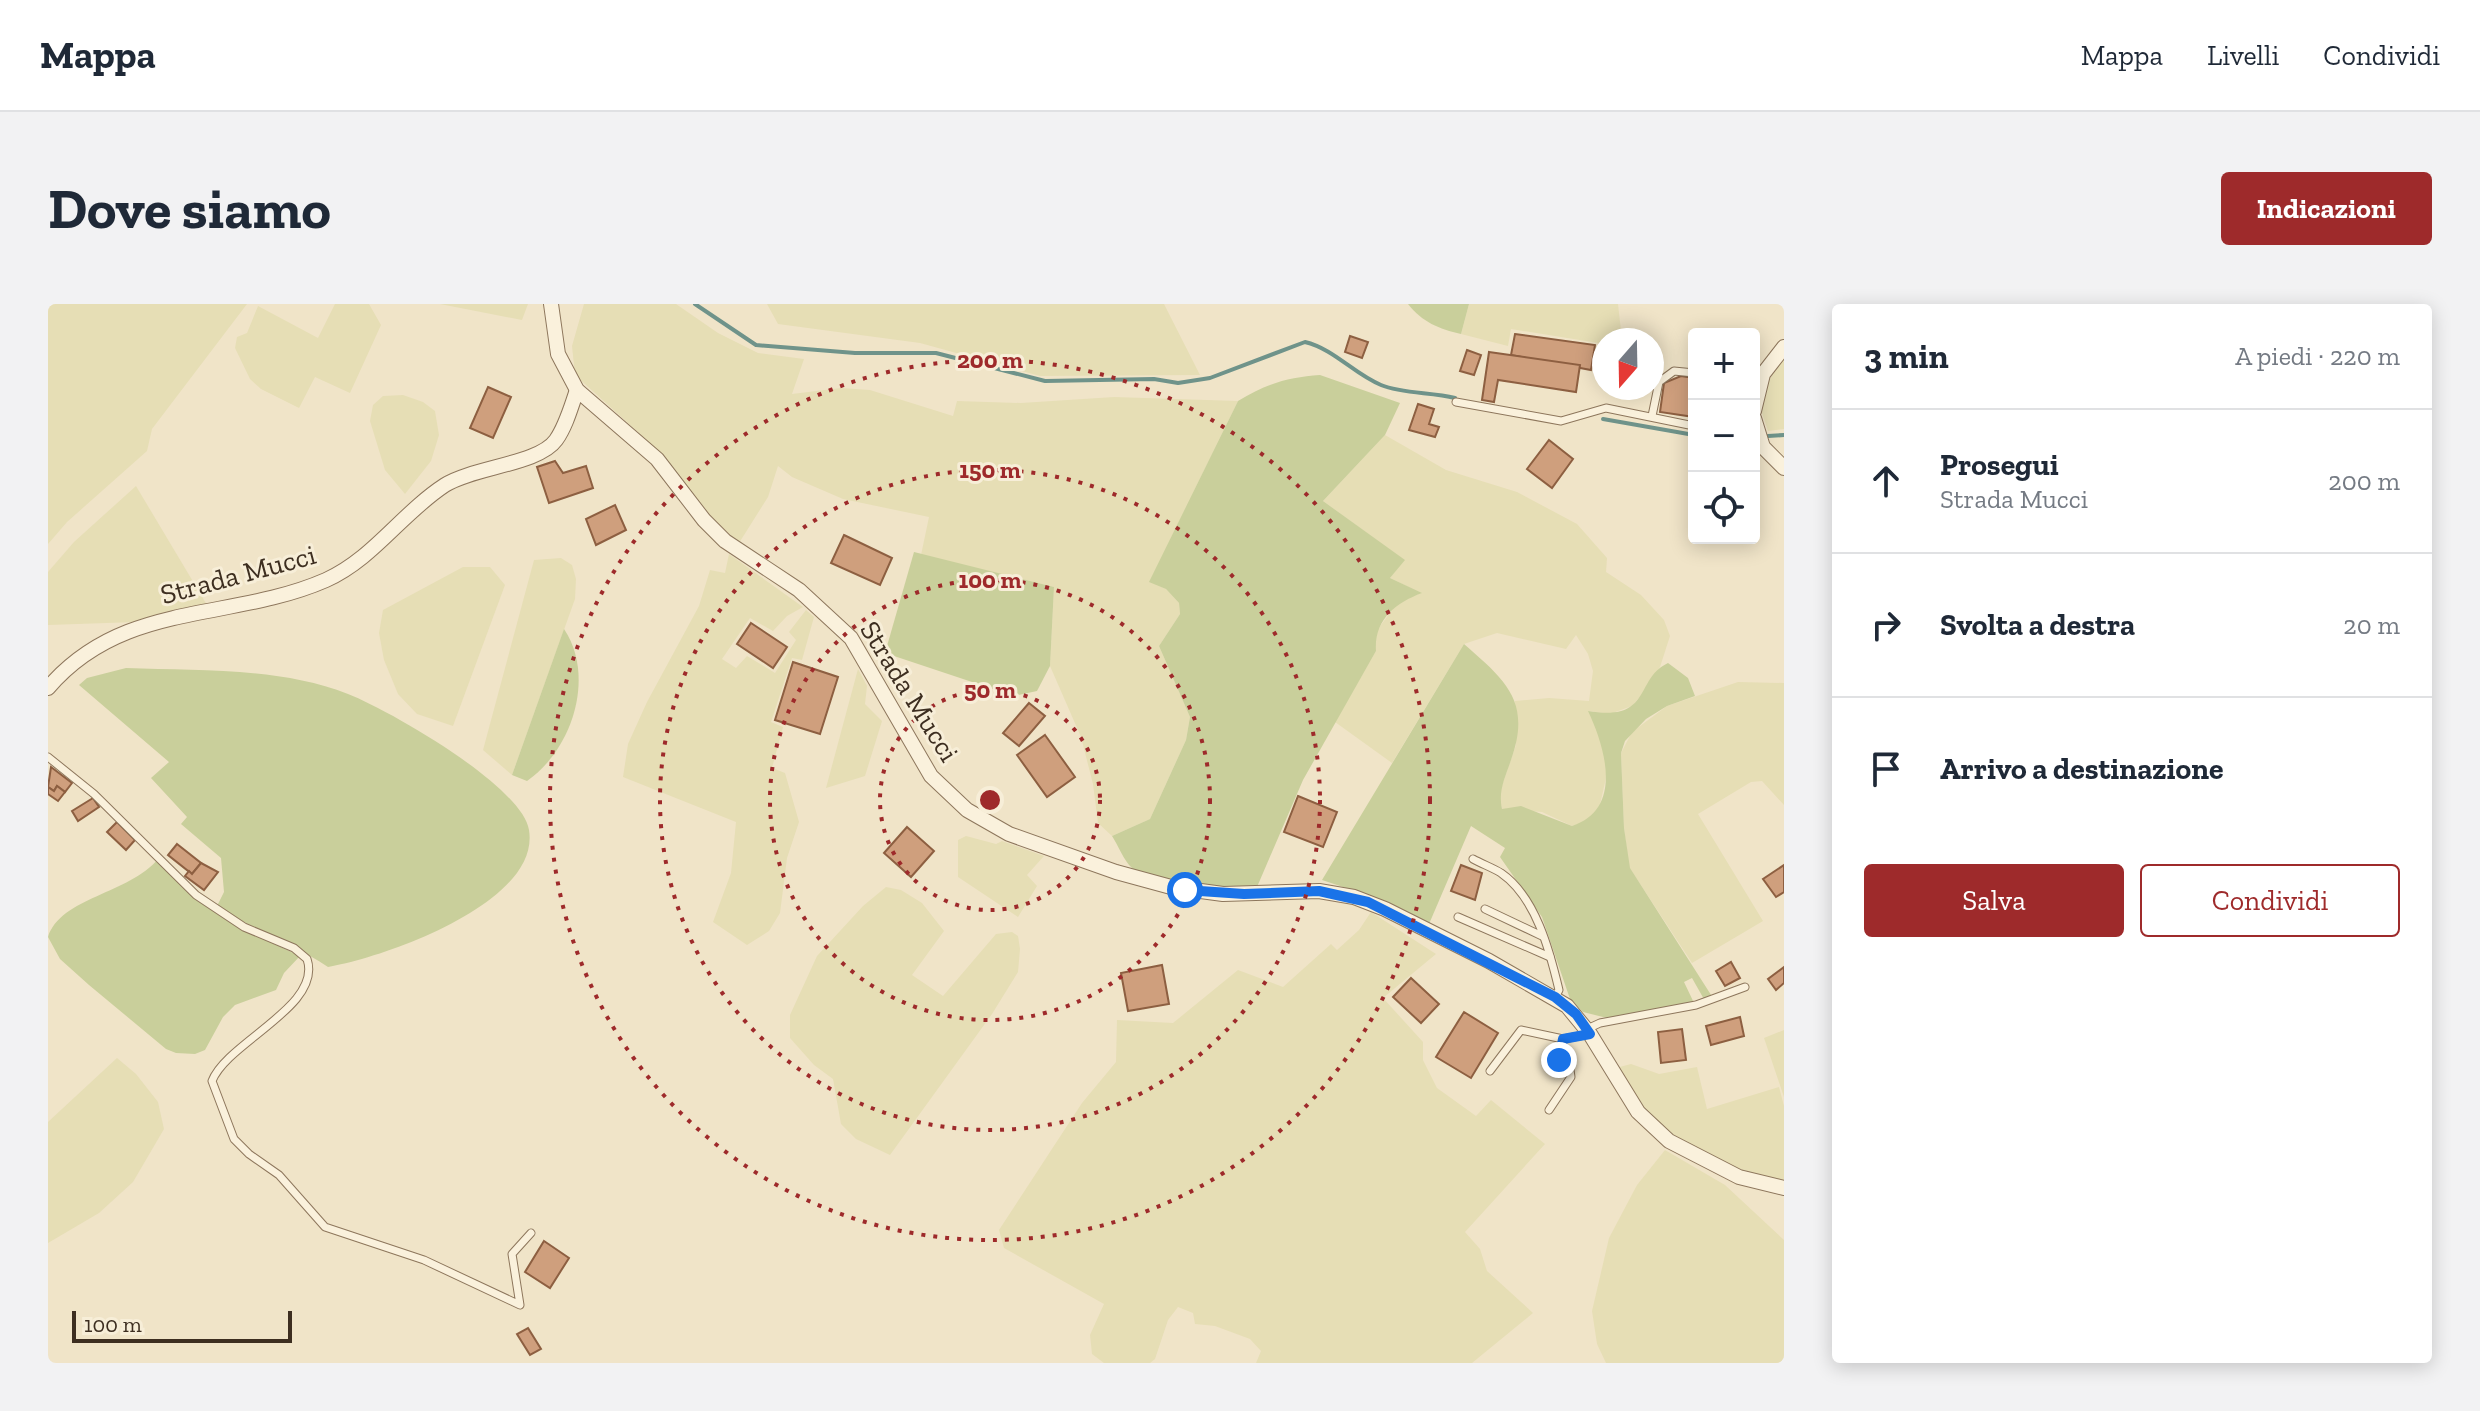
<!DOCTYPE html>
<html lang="it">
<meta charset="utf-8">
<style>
:root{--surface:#fff;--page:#f2f2f3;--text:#1f2937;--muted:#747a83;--line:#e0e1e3;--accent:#9e2a2b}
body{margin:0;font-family:"Zilla Slab",serif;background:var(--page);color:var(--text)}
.controls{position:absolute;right:24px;top:24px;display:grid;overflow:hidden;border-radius:8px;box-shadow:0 4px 20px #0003}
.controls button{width:72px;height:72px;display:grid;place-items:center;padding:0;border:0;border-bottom:2px solid var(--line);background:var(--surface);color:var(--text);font:40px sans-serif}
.compass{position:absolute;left:1544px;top:24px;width:72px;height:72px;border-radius:50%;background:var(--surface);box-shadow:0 4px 20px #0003;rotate:200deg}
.scale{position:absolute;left:24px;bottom:20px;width:220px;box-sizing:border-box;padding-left:8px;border:4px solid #3d2e20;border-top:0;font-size:22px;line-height:28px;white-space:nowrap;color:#3d2e20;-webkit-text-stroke:6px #f7eed8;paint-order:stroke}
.stop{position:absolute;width:24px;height:24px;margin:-18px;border:6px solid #1a73e8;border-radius:50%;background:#fff}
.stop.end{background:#1a73e8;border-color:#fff;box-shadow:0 2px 8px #0008}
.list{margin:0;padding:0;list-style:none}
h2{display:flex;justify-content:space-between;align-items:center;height:104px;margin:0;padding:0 32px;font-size:34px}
h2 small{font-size:26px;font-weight:400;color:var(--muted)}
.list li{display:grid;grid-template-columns:52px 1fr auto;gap:24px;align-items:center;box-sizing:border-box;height:144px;padding:0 32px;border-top:2px solid var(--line)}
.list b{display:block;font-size:30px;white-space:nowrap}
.list p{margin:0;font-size:26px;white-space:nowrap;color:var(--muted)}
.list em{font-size:26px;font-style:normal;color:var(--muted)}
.actions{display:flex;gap:16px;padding:24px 32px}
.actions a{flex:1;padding:18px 0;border:2px solid var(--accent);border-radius:8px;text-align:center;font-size:28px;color:var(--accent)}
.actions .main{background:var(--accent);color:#fff}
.icon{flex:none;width:44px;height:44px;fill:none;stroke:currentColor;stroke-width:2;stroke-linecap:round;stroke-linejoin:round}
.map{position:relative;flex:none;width:1736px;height:1059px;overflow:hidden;border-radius:8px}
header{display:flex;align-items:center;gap:48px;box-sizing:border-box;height:112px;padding:0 40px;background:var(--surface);border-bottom:2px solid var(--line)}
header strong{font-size:38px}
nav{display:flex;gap:44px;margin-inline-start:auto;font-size:28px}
.intro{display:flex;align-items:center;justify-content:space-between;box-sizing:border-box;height:192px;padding:0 48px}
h1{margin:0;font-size:56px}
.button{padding:20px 36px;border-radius:8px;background:var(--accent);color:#fff;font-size:28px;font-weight:700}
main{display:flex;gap:48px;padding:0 48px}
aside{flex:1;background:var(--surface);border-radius:8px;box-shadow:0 4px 20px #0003}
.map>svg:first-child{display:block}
.farmland{fill:#e6deb5}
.green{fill:#c9cf9b}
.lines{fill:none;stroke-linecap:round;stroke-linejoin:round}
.stream{stroke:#6f938a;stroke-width:4}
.building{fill:#cf9f7d;stroke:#8d5f41;stroke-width:2}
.lane-casing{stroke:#8d765c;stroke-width:9}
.street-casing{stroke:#8d765c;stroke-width:16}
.lane{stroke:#faf1dc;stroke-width:7}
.street{stroke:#faf1dc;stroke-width:14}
.route{stroke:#1a73e8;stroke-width:10}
.ring{fill:none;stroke:#9e2a2b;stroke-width:4;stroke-dasharray:4 8}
.labels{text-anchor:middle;stroke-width:6;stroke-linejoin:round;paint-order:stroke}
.street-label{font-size:28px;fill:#3d2e20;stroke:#f7eed8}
.centre{fill:#9e2a2b;stroke:#f7eed8;stroke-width:4}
.ring-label{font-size:24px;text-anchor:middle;font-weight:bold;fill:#9e2a2b;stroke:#f7eed8;stroke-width:6;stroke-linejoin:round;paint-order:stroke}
</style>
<header>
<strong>Mappa</strong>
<nav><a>Mappa</a><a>Livelli</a><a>Condividi</a></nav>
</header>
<div class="intro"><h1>Dove siamo</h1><a class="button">Indicazioni</a></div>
<main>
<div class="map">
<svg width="1736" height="1059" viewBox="0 0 1736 1059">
<rect width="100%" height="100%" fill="#f0e4c8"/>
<g class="farmland">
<polygon points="0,0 199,0 104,125 99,147 19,218 0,240"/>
<polygon points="287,0 321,0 333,21 302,89 267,73 251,104 213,85 202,75 187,44 189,33 199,29 210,2 270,34"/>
<polygon points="392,0 480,0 474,16"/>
<polygon points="536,0 628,0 670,29 710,49 756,55 744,90 793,84 822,86 905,112 909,97 973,99 1066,93 1190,97 1102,277 1118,285 1131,299 1132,310 1111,342 1142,413 1138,436 1102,515 1064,532 1050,519 1045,480 1033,433 1002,362 1006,283 873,251 881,213 795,195 744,173 730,162 720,193 691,239 663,213 592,130 527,71 524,42"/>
<polygon points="719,0 1116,0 1152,71 992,72 872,39 730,20"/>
<polygon points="1421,0 1570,0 1574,36 1556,36 1556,45 1550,39 1463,25 1460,42 1413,30"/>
<polygon points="1736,49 1736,125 1720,127 1714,109 1715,88"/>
<polygon points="355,91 375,98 387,107 391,131 383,157 357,190 337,166 322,117 325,101 335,92"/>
<polygon points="1337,131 1398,166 1469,188 1529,220 1559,254 1558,268 1593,291 1616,316 1622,332 1612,363 1598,386 1584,402 1562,410 1541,407 1555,440 1560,465 1551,505 1540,517 1524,522 1494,508 1454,505 1451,490 1468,441 1467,397 1501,394 1541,397 1545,367 1540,350 1528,331 1518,345 1449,329 1416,340 1344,459 1287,418 1328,347 1327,329 1350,298 1373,289 1342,274 1356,256 1275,197"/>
<polygon points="88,182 159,301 88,318 0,321 0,268 26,238"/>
<polygon points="681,250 755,303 739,312 725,327 702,314 674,355 688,364 699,352 727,369 748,336 741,328 758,306 766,313 754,356 744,354 723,418 735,423 724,464 737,469 751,518 739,554 732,609 721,627 699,641 665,618 683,569 688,518 575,473 580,440 599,398 651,302 662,266 677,269"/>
<polygon points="513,254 524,261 528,275 527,295 464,471 435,446 486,256"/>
<polygon points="415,263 442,263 457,281 405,422 369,410 350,390 336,356 331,329 335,306"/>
<polygon points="810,365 819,382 817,400 834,417 817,472 778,484"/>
<polygon points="1690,378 1736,379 1736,501 1714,477 1703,478 1650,510 1715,617 1644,659 1581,563 1576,524 1573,449 1584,428 1619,402"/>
<polygon points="918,532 948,540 954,537 996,552 979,571 989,582 970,613 910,573 910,536"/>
<polygon points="838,583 853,586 874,599 896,627 864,671 895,692 948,630 964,628 970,632 972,645 970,668 944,710 842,851 808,835 793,820 785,775 766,761 742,734 742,711 769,652 815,602"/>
<polygon points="1323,608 1388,650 1335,694 1375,738 1375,756 1389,784 1428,812 1443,796 1497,840 1417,928 1432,945 1439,967 1485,1009 1424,1059 1208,1059 1213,1047 1202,1035 1167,1022 1147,1020 1145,1009 1130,1003 1120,1016 1107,1055 1102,1059 1056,1059 1044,1050 1042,1031 1056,1000 956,944 951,926 1034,799 1068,758 1069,716 1125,719 1190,666 1235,683 1283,640 1289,646 1311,626"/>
<polygon points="1736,726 1736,793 1716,734"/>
<polygon points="69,754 88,770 110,798 116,825 85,878 51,909 0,939 0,818"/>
<polygon points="1583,760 1611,770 1649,763 1659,805 1731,783 1736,802 1736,877 1684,863 1618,828 1594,803 1568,764"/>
<polygon points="1617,846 1677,881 1736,936 1736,1059 1558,1059 1549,1040 1544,1007 1561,934 1589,881"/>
</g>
<g class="green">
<path d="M 1360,0 L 1421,0 L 1413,30 C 1391,25 1374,18 1360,0 Z"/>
<path d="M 1272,71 L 1352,99 L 1337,131 L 1275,197 L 1357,256 L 1342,274 L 1374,289 C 1347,299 1326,316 1328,347 L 1255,476 L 1209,583 C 1179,584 1108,585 1084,564 C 1076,557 1070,541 1064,532 L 1102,515 L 1138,436 L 1142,413 L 1111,342 L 1132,310 L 1131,299 L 1118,285 L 1101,278 L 1190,97 C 1217,80 1241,73 1272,71 Z"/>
<polygon points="866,248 1006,283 1002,362 989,387 966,392 837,349"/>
<path d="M 516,325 C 548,373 524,446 479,477 L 464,471 Z"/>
<path d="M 1416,340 C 1457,376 1484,397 1463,456 C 1457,474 1450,487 1454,505 L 1473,502 L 1524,522 C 1576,505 1557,443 1540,407 C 1605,418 1586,375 1620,359 L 1640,374 L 1647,392 L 1619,402 L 1598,415 L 1577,437 L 1573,449 L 1576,524 L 1582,564 L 1665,694 L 1657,697 L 1644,674 L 1636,678 L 1646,699 L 1563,715 L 1535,708 L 1522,695 L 1494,613 L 1452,553 L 1457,544 L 1423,522 L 1381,620 L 1325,593 L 1274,576 Z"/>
<path d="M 78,364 C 151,367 231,363 300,390 C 341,406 474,482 481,526 C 493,599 335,654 280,663 C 245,639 205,626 169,602 L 176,588 L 173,554 L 133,520 L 139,513 L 103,474 L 121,458 L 31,381 L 39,374 Z"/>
<path d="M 110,555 L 153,599 L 192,624 L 252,652 L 236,669 L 228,686 L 187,701 L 175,713 L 157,746 L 147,750 L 128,749 L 118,745 L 41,681 L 12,655 L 0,633 C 13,593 81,590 110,555 Z"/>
</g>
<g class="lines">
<g class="stream">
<path d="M 647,0 L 708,41 L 807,49 L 888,49 L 997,77 L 1106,75 L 1130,79 L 1162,74 L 1257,38 C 1286,45 1306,70 1333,81 C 1355,90 1383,88 1407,94"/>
<polyline points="1555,115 1646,131"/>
<polyline points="1720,132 1736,131"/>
</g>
</g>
<g class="building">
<polygon points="1467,30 1547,41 1543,66 1463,51"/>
<polygon points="1302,32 1320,38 1314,54 1297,48"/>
<polygon points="1419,46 1433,51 1426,71 1412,67"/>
<polygon points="1441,48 1532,61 1528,88 1450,76 1446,98 1434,96"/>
<polygon points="1633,72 1646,74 1646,113 1612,108 1616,79"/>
<polygon points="440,83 463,93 445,134 422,124"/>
<polygon points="1370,100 1386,105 1381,120 1391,123 1387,133 1361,126"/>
<polygon points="1501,136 1525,155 1504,184 1479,165"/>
<polygon points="507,157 515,169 538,162 545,184 501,199 489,163"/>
<polygon points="567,201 578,226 548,241 538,215"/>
<polygon points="796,231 844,254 832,281 783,259"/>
<polygon points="703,319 739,343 725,364 689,340"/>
<polygon points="745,358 790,373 772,430 727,416"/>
<polygon points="981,399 997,412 971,442 955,429"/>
<polygon points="997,431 1027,473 999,493 969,451"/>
<polygon points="3,463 24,479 17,488 9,482 6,487 0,483"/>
<polygon points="9,482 17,488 10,497 0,490 0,483 6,487"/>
<polygon points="1250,492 1289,508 1275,543 1236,528"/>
<polygon points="45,494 51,503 30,517 24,507"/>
<polygon points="69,518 87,536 78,546 59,528"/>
<polygon points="859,523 886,547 863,573 836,549"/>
<polygon points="129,540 153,559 144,570 120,551"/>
<polygon points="153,559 170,568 156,586 137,572 141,567 144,570"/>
<polygon points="1413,561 1434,569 1427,596 1403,587"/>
<polygon points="1736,561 1736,588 1728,593 1715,575"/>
<polygon points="1683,658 1692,674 1677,682 1668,667"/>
<polygon points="1114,661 1121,700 1080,707 1073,669"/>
<polygon points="1736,663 1736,679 1728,686 1720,675"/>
<polygon points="1363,674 1391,700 1373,719 1345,693"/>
<polygon points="1416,708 1450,729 1423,774 1388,753"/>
<polygon points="1692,713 1696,732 1663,741 1658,722"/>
<polygon points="1634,725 1638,756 1613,759 1610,728"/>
<polygon points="496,937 521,954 502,984 477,968"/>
<polygon points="480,1024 493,1045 482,1051 469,1030"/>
</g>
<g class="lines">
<defs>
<g id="lane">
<polyline points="1408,98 1513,117 1558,104 1646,122"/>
<polyline points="1604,112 1611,78 1626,67 1646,69"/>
<path d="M 0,453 L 46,490 L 148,591 L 196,623 L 246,644 L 259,655 C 275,702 179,738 164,777 L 186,835 L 201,850 L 231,871 L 277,923 L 376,956 L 472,1001 L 464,950 L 483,929"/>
<path d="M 1425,555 C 1434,560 1445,564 1453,569 C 1488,593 1502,648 1511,686 L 1507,693"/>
<polyline points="1437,605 1494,632"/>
<polyline points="1410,613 1502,653"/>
<polyline points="1539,725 1552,719 1648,701 1697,683"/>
<polyline points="1442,767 1473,726 1515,735 1542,730"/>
<polyline points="1501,806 1523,773 1522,766 1509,753 1515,735"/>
</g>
<g id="street">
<polyline points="503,0 510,50 529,86 609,155 656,216 677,237 751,286 803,334 883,472 919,506 961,530 1068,568 1123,583 1175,590 1271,587 1306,593 1337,605 1441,657 1519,702 1542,730 1590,808 1621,837 1691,873 1736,884"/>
<polyline points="1706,107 1715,70 1736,43"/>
<polyline points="1706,114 1715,143 1736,164"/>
<path d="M 0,384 C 75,296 182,318 278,276 C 325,255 354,209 397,181 C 426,163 491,160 508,136 C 518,122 523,103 529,86"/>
</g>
</defs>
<use href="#lane" class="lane-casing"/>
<use href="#street" class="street-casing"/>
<use href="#lane" class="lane"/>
<use href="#street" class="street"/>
</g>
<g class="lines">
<polyline class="route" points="1137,586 1196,590 1271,587 1320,598 1507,693 1528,710 1542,730 1515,735 1511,756"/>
</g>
<g class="ring">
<circle cx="942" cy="496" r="110"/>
<circle cx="942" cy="496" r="220"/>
<circle cx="942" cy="496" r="330"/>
<circle cx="942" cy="496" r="440"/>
</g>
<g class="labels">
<g class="street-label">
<text transform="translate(190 270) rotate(-15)" y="10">Strada Mucci</text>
<text transform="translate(862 387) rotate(58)" y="10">Strada Mucci</text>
</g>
</g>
<circle cx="942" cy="496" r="12" class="centre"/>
<g class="ring-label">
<text x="942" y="64">200 m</text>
<text x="942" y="174">150 m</text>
<text x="942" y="284">100 m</text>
<text x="942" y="394">50 m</text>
</g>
</svg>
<div class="controls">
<button>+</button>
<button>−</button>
<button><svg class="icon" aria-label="locate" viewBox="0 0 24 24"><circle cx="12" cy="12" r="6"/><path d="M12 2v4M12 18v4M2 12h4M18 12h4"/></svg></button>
</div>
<svg class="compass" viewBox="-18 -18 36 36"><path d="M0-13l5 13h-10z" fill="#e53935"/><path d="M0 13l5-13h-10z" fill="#747a83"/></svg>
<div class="scale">100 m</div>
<div class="stop" style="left:1137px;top:586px"></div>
<div class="stop end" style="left:1511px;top:756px"></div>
</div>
<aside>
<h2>3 min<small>A piedi · 220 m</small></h2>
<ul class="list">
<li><svg class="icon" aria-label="ahead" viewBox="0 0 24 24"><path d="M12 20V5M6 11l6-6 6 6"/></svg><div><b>Prosegui</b><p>Strada Mucci</p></div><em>200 m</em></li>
<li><svg class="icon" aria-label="right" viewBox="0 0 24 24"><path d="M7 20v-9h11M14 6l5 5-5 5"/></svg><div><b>Svolta a destra</b></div><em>20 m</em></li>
<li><svg class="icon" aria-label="arrive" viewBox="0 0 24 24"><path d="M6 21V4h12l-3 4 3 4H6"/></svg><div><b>Arrivo a destinazione</b></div></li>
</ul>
<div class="actions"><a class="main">Salva</a><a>Condividi</a></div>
</aside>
</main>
